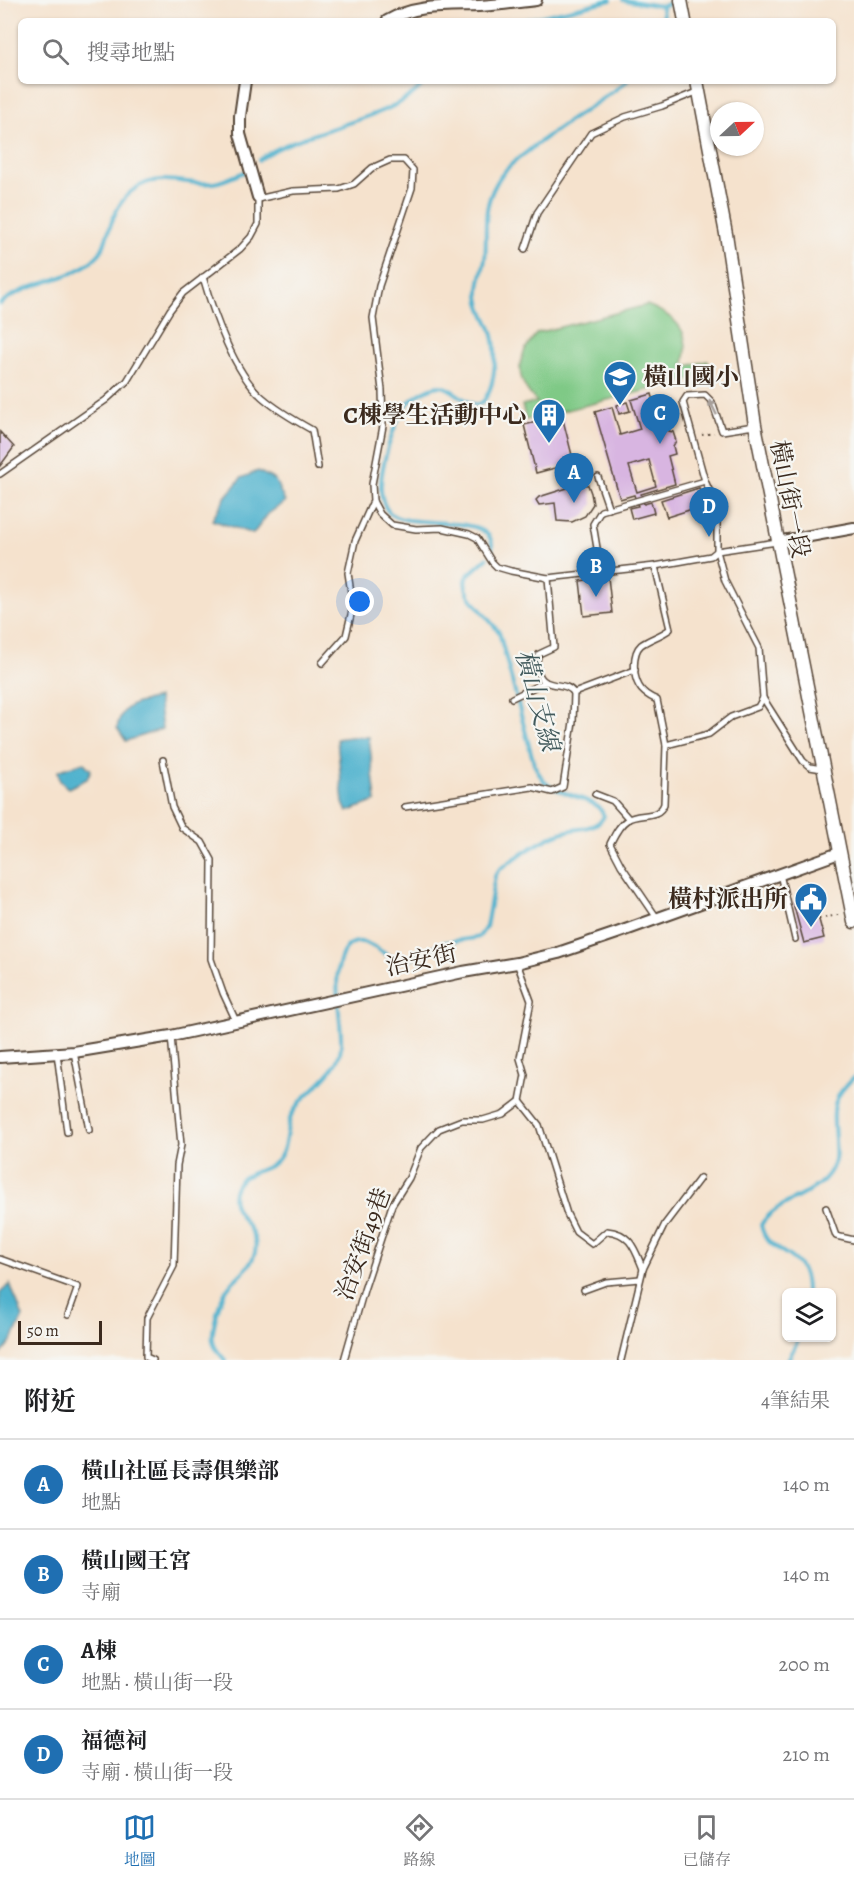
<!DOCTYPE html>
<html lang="zh-TW">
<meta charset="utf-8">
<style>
:root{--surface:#fff;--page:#f2f2f2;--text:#202124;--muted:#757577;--line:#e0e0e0;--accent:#1f6fb2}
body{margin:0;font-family:Alegreya,"Noto Serif TC",serif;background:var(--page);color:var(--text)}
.controls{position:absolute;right:18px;bottom:18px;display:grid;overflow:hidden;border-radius:9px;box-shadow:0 2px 4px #0004}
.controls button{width:54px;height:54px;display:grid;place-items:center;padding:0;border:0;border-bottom:2px solid var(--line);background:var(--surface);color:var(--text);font:30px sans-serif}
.compass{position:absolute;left:710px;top:102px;width:54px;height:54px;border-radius:50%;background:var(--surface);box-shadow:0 2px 4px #0004;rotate:68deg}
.scale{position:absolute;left:18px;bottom:15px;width:84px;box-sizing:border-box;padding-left:6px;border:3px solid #3b2a1e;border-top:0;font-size:16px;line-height:21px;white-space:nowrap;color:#3b2a1e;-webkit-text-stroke:4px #f6f6f2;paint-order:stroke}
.you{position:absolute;left:360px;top:602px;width:21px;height:21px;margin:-15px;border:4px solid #fff;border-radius:50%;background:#1a73e8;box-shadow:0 0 0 9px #1a73e833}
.badge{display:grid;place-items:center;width:39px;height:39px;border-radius:50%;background:var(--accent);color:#fff;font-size:20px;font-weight:700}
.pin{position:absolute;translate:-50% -50px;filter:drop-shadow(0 2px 3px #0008)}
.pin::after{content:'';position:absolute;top:32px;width:21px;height:18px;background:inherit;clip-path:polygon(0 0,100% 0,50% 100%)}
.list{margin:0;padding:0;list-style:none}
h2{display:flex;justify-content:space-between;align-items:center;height:78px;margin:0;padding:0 24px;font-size:26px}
h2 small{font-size:20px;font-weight:400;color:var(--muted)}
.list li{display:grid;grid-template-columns:39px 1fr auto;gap:18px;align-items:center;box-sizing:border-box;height:90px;padding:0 24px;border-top:2px solid var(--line)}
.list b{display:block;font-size:22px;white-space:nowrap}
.list p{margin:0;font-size:20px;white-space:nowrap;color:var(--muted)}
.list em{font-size:20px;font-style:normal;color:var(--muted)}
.icon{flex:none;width:33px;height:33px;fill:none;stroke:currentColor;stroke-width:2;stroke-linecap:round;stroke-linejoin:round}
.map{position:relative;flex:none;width:854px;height:1360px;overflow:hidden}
.search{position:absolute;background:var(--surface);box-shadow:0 2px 4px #0004;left:18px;right:18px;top:18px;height:66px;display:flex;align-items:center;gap:15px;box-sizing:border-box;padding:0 21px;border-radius:9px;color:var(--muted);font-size:22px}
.sheet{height:438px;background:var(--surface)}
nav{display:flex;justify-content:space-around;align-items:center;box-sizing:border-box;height:84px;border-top:2px solid var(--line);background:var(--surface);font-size:16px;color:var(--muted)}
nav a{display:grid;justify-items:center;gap:3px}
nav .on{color:var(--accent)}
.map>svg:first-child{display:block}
.green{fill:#7fc986;stroke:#5d7a52;stroke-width:1.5}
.water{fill:#4fb2ce;stroke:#456e76;stroke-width:1.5}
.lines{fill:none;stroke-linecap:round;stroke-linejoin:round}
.stream{stroke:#4fb2ce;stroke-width:4}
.building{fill:#d8b5e1;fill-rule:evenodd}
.service-casing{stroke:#574638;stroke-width:8}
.minor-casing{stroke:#574638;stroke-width:14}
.tertiary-casing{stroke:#574638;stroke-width:15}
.path{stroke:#574638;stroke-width:2;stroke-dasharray:1.5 4.5;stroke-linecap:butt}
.service{stroke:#fff;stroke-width:5}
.minor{stroke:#fff;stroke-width:10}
.tertiary{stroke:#fff;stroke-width:12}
.oneway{fill:#a79f9a}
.labels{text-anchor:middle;stroke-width:4.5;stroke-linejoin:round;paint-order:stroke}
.poi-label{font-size:24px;font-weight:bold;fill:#3b2a1e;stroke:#f6f6f2;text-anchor:end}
.street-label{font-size:24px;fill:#3b2a1e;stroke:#f6f6f2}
.water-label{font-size:26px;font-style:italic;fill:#425a5c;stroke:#f6f6f2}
</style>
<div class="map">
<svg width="854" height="1360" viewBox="0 0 854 1360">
<rect width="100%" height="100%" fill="#f6f6f2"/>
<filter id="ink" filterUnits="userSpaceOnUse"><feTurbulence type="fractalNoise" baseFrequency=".0167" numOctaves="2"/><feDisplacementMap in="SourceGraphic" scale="12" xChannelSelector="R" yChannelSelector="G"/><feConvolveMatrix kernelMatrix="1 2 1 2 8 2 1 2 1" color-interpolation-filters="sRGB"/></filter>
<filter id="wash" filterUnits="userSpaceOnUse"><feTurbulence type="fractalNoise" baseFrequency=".008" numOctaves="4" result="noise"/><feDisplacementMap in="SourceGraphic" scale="24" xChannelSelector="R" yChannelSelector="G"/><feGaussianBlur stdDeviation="1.35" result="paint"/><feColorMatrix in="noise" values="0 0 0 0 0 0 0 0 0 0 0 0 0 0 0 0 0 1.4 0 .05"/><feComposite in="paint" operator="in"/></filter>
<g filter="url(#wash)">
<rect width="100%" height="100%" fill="#f5e2cd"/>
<path class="green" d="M 647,305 C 677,317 693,332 683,367 L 708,361 L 713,374 L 526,420 L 522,405 L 537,402 C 514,379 515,358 537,333 Z"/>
<g class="water">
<polygon points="258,471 275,480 285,502 268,514 253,534 212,520 226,496 241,478"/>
<path d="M 158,698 L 162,729 L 126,741 L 117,728 C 121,703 137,703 158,698 Z"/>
<polygon points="350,737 369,737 376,801 347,812 343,803 337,739"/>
<polygon points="83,762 91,770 87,779 68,788 60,781 58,771"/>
<polygon points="10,1284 23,1317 11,1342 0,1356 0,1293"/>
</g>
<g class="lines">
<g class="stream">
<polyline points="623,0 662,6 678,1"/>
<polyline points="662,6 663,21"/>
<polyline points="521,21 611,0"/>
<path d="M 259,160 C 301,127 397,122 425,81"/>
<path d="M 0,304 C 27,281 73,282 97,256 C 103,251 105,243 107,236 C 114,213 122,192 146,183 C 168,175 191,186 214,183 C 225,181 234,176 244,172"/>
<path d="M 492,550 C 497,510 410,530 391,514 C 384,508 381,497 381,489 C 380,469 393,424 405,407 C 411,398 429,387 439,386 C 454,384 473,417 485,399 C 496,383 498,347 491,329 C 487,318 479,307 479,295 C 478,283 483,271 485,259 C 488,232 481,210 496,184 C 503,170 515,161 527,152 C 559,125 595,106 627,81"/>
<path d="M 806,1292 C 807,1246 767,1259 761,1225 C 777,1198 824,1196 834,1163 C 837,1156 835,1147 835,1140 C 833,1108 830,1100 854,1077"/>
<path d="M 225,1360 C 220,1354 214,1349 213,1341 C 211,1330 220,1298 227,1289 C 234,1278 248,1271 253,1258 C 267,1229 224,1215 235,1188 C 241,1173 261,1172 273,1164 C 289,1153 284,1130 292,1114 C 301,1096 323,1084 334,1066 C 337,1061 341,1052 341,1045 C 343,1022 326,960 351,944 C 367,934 384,959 401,960 C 416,960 428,948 443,943 C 455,940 467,940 479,937 L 486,927 L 495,876 L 499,870 C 513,859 545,838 561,833 C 573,828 598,830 604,816 C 599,798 562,796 547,784 C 541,779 538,772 534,764 L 499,632 L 470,597 L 466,588 L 465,581 L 468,575 L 487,558"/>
<polyline points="788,1360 799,1338"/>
</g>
</g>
<g id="blocks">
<g class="building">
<path d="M 652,394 L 660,424 L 666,422 L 669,431 L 673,432 L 676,441 L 673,446 L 675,454 L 668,456 L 675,484 L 641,494 L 644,504 L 651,502 L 654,513 L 632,519 L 629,508 L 638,506 L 634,495 L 620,499 L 595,412 L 612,407 L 620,435 L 640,429 L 631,400 ZM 649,460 L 656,486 L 637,492 L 629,466 Z"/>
<polygon points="627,402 630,411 619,414 617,405"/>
<polygon points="562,416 574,463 536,473 524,425"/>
<polygon points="0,432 14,447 0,466"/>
<polygon points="580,484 588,485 591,493 593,504 585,516 572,522 557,521 555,503 539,505 536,500 539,497"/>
<polygon points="699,488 705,505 667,517 661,500"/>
<polygon points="608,577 612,613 584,616 580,581"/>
<polygon points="813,898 824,938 804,943 793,903"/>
</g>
</g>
</g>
<g filter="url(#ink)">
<use href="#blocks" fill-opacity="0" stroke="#574638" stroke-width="1.5"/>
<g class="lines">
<defs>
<g id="service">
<polyline points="525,249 537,213 591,133 625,117 662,106 699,91"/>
<path d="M 203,277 C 213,312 234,373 262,397 C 277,410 294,420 312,430 L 318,467"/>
<polyline points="0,474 106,400 127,381 170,310 183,293 240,249 251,237 258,224 258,197 262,198 293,191 339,189 354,184 372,168 390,160 404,160 413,170 412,188 379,286 373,318 382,390 383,426 372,484 373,501 380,514 392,525 416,529 442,528 469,534 477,538 492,562 497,567 511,571 548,578 655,566 711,556 717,551 777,542"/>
<polyline points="598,477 609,509"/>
<path d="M 655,566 L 670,629 C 661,636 649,639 641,645 C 632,653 633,676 639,686 C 642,692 650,697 657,700 L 666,745 L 664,804 C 658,820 639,812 627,820 C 619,825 614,836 610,844 L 621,865 L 657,918"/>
<polyline points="601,572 593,524 601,511 705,481"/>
<path d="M 548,578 L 554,647 L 539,654 C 535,663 537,677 546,682 C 556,687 567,683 574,693 L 635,670"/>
<polyline points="322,663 346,636 353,606 348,573 355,541 373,501"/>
<polyline points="512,698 545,682"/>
<polyline points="763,698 803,761 810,767 822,769"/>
<polyline points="666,745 709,734 731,717 758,707 763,698 759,648 725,581 717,551 717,507 705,481 683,402 687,396 705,395 712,402 722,431 754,426"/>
<polyline points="163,760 172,807 182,828 202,842 212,860 211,959 223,993 236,1021"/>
<polyline points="595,794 613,801 629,819"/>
<polyline points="405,807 532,787 552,792 563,787 573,722 574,693"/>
<polyline points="780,874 795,939"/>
<polyline points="74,1052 89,1130"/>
<polyline points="57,1053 67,1132"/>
<path d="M 520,1101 L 539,1125 L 567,1214 L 576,1232 L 592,1244 L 607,1231 C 631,1233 635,1250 643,1269"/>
<polyline points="826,1208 836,1236 854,1240"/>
<polyline points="0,1259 78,1287 68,1315"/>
<polyline points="584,1290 606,1282 640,1279"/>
<polyline points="153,1360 146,1357 147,1318 174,1266 177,1165 181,1145 171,1036"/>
<polyline points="344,1360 364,1290 392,1205 409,1178 421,1148 439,1129 462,1120 483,1120 503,1114 520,1101 525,1075 520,1058 531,1001 517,963"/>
<polyline points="621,1360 643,1269 665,1224 700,1178"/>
</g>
<g id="minor">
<path d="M 387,21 C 416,4 447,7 479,6 C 498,5 517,2 536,0"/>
<polyline points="245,81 240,116 240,134 258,197"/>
<polyline points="777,542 854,528"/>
<polyline points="0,1057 74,1052 171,1036 463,972 517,963 558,953 617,933 839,853"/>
</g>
<g id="tertiary">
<polyline points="681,0 685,21"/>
<polyline points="697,81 726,234 755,425 854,922"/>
</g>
</defs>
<use href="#service" class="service-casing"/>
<use href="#minor" class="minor-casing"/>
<use href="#tertiary" class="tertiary-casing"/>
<g class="path">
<polyline points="702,435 714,433"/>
<polyline points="819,919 842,914"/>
</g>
<use href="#service" class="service"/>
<use href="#minor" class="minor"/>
<use href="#tertiary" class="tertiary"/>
</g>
<defs><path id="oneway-solid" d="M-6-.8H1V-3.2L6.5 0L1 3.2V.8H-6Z" transform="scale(1.5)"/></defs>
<use class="oneway" href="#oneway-solid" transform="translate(713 407) rotate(-115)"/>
</g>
<defs>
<symbol id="school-pin" viewBox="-11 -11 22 30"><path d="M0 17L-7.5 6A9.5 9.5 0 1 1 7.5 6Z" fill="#1f6fb2" stroke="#f6f6f2"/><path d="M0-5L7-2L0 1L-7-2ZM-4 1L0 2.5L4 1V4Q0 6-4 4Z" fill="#fff"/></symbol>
<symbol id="building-pin" viewBox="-11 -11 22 30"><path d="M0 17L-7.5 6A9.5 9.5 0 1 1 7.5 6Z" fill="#1f6fb2" stroke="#f6f6f2"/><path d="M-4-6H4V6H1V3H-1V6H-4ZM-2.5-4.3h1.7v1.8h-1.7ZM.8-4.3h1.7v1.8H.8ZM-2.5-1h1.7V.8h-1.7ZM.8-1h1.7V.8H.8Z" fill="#fff"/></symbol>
<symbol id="civic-pin" viewBox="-11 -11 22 30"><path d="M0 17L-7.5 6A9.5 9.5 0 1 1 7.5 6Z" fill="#1f6fb2" stroke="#f6f6f2"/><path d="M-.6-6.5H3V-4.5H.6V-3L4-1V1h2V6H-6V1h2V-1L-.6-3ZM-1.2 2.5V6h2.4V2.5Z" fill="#fff"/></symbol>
</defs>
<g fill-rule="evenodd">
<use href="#school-pin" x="601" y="358" width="38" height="52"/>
<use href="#building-pin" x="530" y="396" width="38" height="52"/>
<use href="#civic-pin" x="792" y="880" width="38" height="52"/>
</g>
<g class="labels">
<g class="poi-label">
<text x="643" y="385" text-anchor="start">橫山國小</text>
<text x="526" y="423">C棟學生活動中心</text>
<text x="788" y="907">橫村派出所</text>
</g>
<g class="street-label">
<text transform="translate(790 499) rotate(79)" y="8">橫山街一段</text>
<text transform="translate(421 960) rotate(-12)" y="8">治安街</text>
<text transform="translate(363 1244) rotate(-70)" y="8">治安街49巷</text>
</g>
<g class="water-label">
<text transform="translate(538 700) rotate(75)" y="9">橫山支線</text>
</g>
</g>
</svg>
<div class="controls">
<button><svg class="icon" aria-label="layers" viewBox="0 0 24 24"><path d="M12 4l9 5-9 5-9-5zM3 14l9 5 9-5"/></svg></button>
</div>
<svg class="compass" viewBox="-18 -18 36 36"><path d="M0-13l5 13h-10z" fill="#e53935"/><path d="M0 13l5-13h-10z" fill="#757577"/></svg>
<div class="scale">50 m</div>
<div class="you"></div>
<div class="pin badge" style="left:574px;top:503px">A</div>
<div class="pin badge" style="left:596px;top:597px">B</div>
<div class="pin badge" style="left:660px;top:444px">C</div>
<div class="pin badge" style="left:709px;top:537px">D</div>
<div class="search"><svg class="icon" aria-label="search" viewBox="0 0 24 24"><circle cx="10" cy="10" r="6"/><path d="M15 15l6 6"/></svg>搜尋地點</div>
</div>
<section class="sheet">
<h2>附近<small>4筆結果</small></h2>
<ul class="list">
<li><span class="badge">A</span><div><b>橫山社區長壽俱樂部</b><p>地點</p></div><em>140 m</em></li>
<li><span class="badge">B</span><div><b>橫山國王宮</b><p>寺廟</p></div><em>140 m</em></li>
<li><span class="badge">C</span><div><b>A棟</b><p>地點 · 橫山街一段</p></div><em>200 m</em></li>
<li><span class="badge">D</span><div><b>福德祠</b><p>寺廟 · 橫山街一段</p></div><em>210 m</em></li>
</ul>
</section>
<nav>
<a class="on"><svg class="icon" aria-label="map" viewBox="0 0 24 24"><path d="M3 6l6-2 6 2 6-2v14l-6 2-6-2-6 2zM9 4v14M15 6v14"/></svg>地圖</a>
<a><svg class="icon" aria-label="directions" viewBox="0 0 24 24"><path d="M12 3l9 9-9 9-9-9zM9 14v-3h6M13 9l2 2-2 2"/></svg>路線</a>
<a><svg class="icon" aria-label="saved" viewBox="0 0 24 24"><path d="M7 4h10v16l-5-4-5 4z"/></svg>已儲存</a>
</nav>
